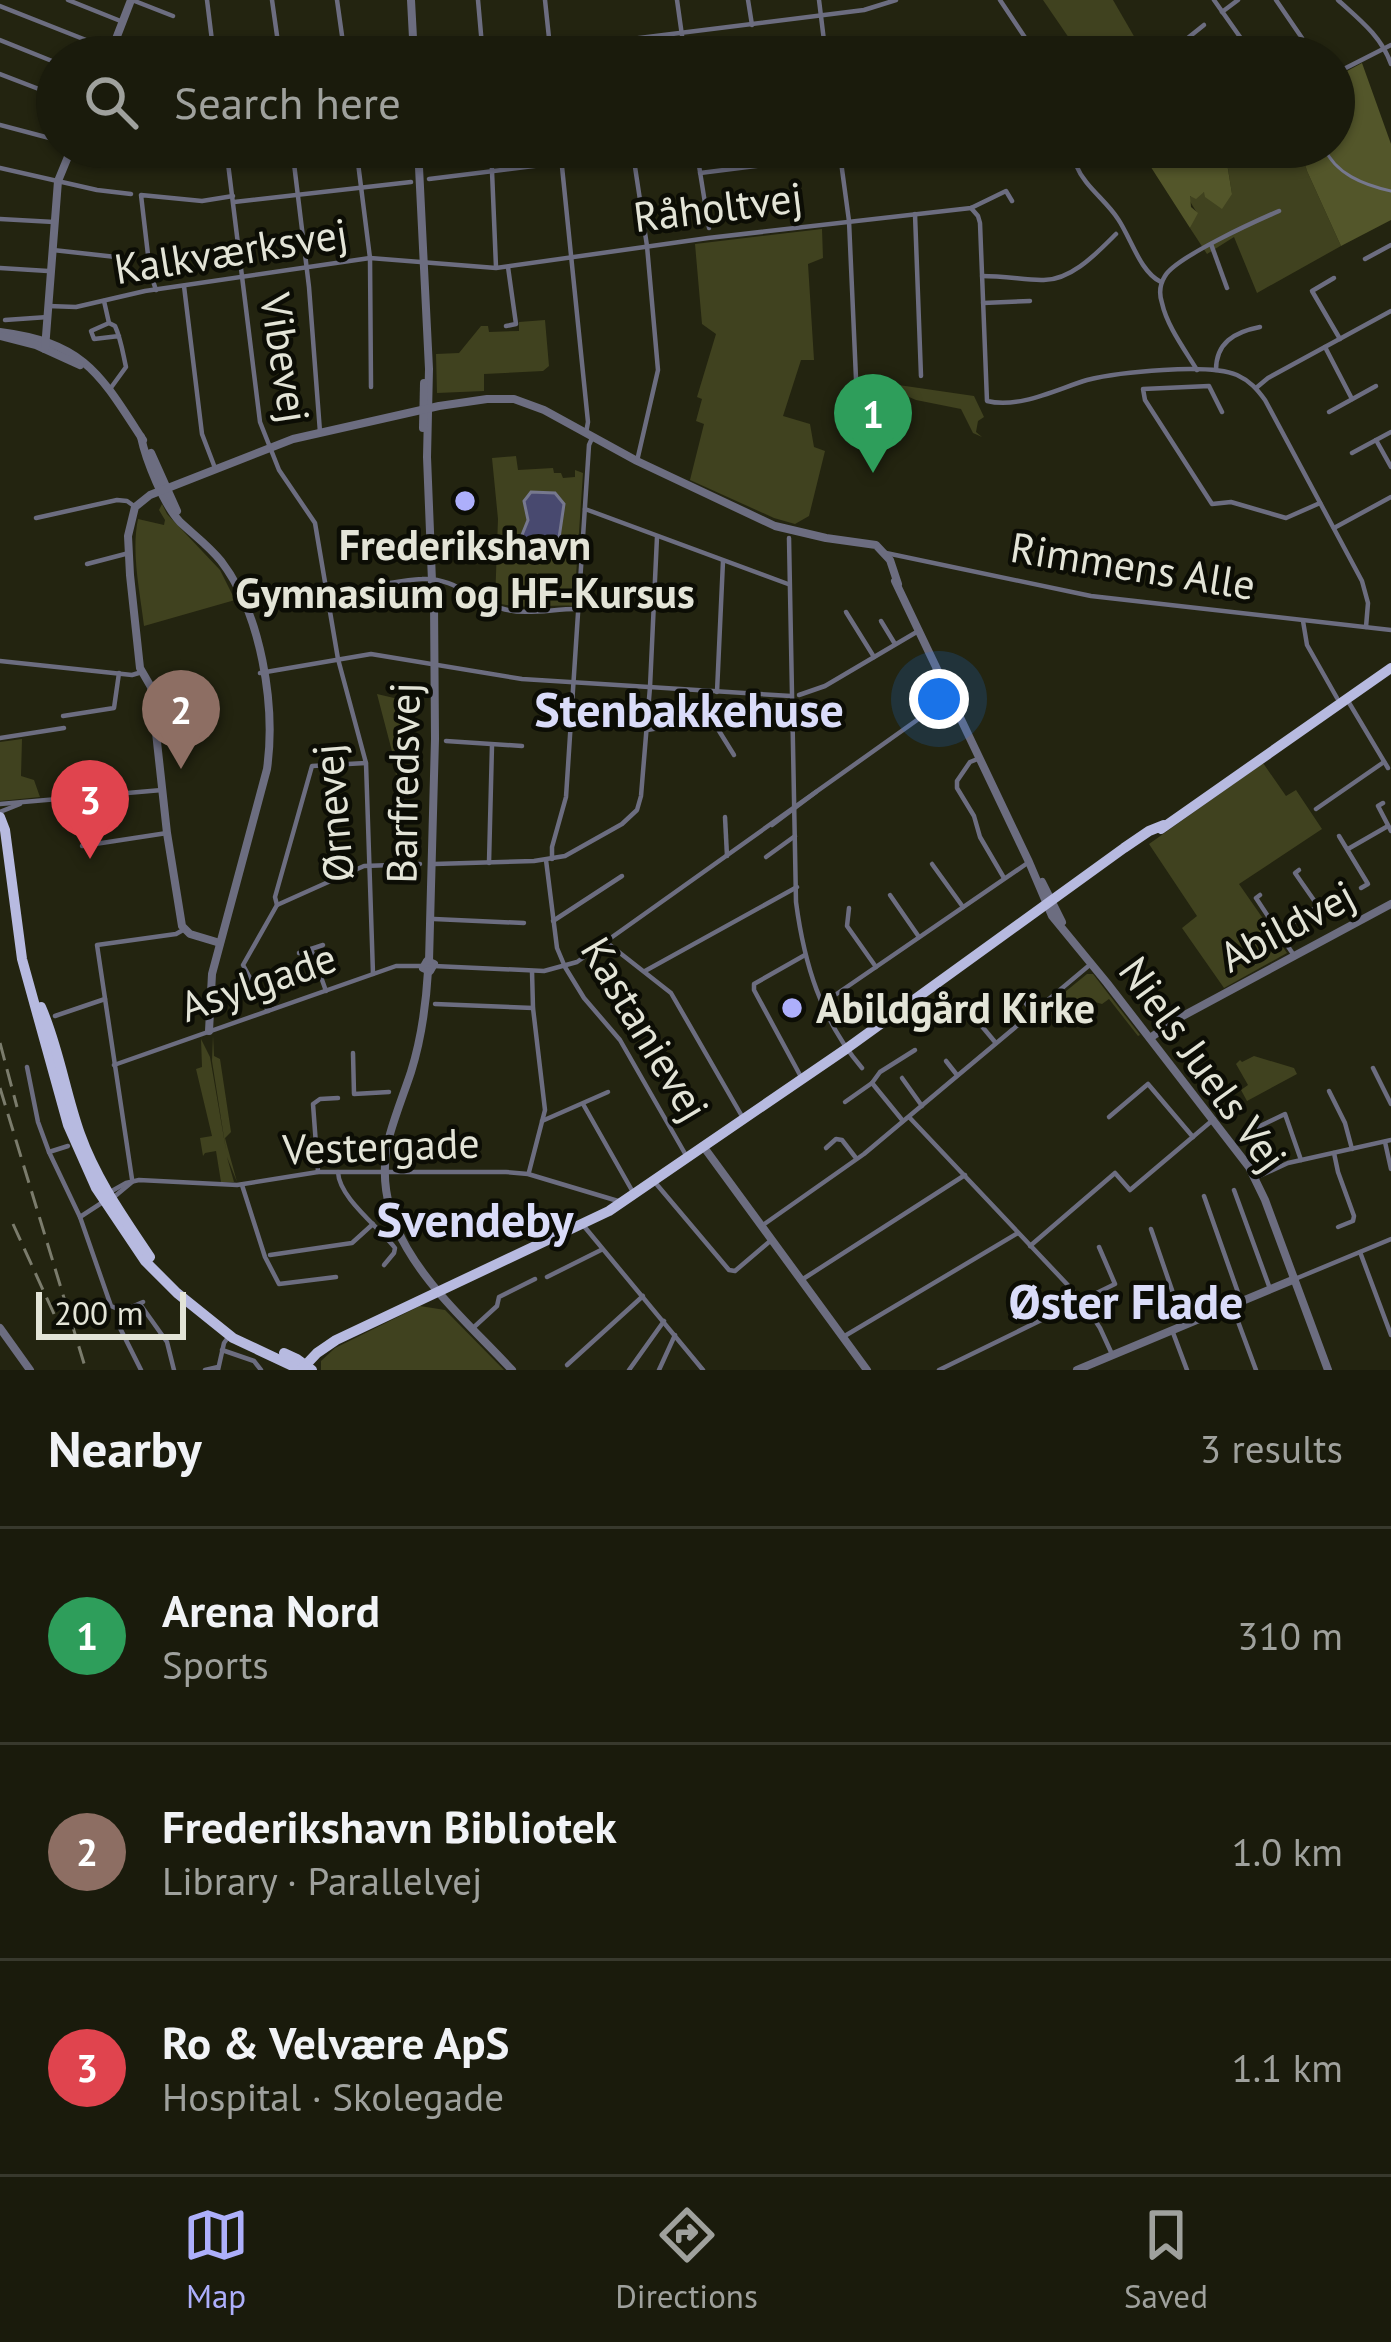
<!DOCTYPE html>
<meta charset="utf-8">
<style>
:root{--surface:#1a1b0c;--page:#232415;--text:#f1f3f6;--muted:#9fa19d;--line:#38392d;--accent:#adaffb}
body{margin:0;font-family:"PT Sans",sans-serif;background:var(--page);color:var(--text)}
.scale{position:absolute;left:36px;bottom:30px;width:150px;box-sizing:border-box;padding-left:12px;border:6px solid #e3e4d7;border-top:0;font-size:33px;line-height:42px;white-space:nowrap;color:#e3e4d7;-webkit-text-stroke:9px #0c0d05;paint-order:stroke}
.you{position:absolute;left:939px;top:699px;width:42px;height:42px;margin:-30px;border:9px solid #fff;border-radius:50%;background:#1a73e8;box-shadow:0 0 0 18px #1a73e833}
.badge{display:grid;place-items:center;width:78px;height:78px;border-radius:50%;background:var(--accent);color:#fff;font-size:39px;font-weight:700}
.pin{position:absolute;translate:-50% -99px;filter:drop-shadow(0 3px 6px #0008)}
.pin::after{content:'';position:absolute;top:63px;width:42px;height:36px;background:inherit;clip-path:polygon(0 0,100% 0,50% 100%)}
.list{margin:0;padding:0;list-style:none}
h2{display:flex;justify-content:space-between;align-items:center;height:156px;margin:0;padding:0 48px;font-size:51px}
h2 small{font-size:39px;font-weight:400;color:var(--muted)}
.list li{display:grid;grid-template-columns:78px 1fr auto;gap:36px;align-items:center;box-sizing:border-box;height:216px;padding:0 48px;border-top:3px solid var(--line)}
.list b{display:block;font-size:45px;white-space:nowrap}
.list p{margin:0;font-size:39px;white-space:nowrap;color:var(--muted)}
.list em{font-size:39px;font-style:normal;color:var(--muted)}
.icon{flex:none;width:66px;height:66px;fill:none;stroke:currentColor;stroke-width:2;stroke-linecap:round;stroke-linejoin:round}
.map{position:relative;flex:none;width:1391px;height:1370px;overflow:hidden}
.search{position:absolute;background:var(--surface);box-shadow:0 3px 9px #0004;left:36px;right:36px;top:36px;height:132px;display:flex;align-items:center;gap:30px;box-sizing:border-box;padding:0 42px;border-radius:66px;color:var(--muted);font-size:45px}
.sheet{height:804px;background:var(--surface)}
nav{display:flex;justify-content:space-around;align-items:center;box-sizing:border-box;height:168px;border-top:3px solid var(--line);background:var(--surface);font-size:33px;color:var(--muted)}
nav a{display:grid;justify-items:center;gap:6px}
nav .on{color:var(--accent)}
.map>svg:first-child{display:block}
.green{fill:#40421f}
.forest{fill:#53562a}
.water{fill:#48496f;stroke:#76788e;stroke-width:3}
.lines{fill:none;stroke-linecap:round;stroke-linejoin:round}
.stream{stroke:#76788e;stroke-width:3}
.minor{stroke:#6c6d80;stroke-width:4.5}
.tertiary{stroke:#6c6d80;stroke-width:8}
.primary{stroke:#b7bae0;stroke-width:10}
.rail{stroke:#7b7c6c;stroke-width:3;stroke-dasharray:18 9;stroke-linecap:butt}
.poi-dot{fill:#adaffb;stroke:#0c0d05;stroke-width:4.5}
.labels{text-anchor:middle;stroke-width:9;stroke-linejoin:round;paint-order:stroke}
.street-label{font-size:42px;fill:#e3e4d7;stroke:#0c0d05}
.poi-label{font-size:42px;font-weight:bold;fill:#e3e4d7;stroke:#0c0d05}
.quarter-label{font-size:48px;font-weight:bold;fill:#dadcf9;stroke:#0c0d05}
</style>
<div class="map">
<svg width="1391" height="1370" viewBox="0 0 1391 1370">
<rect width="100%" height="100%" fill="#232410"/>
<g class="green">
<polygon points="1043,0 1113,0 1146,57 1082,57"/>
<path d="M 1233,147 L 1300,147 L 1307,171 L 1341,246 L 1257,293 L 1234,237 L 1207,254 L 1190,228 L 1197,213 L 1188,198 C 1202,189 1216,192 1232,194 L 1225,150 Z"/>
<polygon points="822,229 823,258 808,264 814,360 801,360 783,416 810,424 814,447 825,451 809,516 795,524 774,518 690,480 704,424 696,421 702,399 697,397 716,334 702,324 695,244"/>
<polygon points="545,320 549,366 543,371 484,374 484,391 437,393 436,354 459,353 481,326 488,326 489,332 519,331 519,322"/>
<polygon points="871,381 974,396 984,417 978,421 976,432 982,437 973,433 961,409 916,400 895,391 883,401 882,412 872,409 869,401 871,387 868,382"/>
<path d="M 516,456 L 518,470 L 553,468 L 554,473 L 561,473 L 563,478 L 575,477 L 575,470 L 583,473 L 574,606 C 547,604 521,611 495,602 L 498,519 L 492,458 Z"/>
<path d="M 162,504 L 167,514 L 220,570 L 235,600 L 144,626 C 140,591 131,553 138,519 L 164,525 L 165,520 L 159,510 Z"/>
<polygon points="377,694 407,701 403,803 399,802 394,759"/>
<polygon points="22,739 21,776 34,780 40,797 0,801 0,742"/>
<polygon points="1263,763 1286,796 1296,790 1322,829 1239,884 1287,953 1224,988 1182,928 1197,916 1149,844"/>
<polygon points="1087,974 1093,974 1140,1035 1138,1036 1109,999 1102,1004 1081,998 1059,1019 1044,1020 1038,1014"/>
<polygon points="213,1035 214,1056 220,1059 231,1132 225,1138 237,1182 227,1157 234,1182 221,1182 216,1151 205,1153 203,1156 200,1138 212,1136 196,1069 202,1067 201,1039 210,1057 226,1150 212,1061"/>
<polygon points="1254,1056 1294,1068 1297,1074 1247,1101 1241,1090 1248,1085 1236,1064 1240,1060 1242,1062"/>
<polygon points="420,1306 445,1310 504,1370 321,1370 321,1361 335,1348"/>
</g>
<g class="forest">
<polygon points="1362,63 1391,144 1391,220 1341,246 1307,171 1300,147 1334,147 1334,78"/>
<polygon points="1138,147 1233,147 1225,151 1232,194 1222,209 1205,197 1204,192 1196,199 1190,196 1191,207 1198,213 1190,228"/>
</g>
<polygon class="water" points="531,492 555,493 564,504 559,538 545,549 526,548 520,540 528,520 524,501"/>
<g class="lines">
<path class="stream" d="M 1324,147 C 1335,174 1364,185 1391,191"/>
<g class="minor">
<polyline points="68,0 123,22"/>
<polyline points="132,0 173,16"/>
<polyline points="207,0 214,57"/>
<polyline points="272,0 280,57"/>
<polyline points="337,0 345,57"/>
<polyline points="478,0 483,57"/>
<polyline points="545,0 551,57"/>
<polyline points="677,0 685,57"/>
<polyline points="748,0 752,25"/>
<polyline points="819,0 826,57"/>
<polyline points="1000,0 1038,57"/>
<polyline points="1214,0 1245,44"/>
<polyline points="1276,0 1302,38"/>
<path d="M 1338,0 C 1360,20 1381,36 1391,64"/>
<polyline points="0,6 129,57"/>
<polyline points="1222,12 1238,0"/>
<polyline points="0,40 57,63"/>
<polyline points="615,43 618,57"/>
<polyline points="487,57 864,10 896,0"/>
<polyline points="974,57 1025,38"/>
<polyline points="1164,57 1204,25"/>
<polyline points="0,74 57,96"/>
<polyline points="1334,74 1391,45"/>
<polyline points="0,125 57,140"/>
<polyline points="226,147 260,422 279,470 315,523 338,659 366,763 373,974"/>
<polyline points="292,147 309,287 320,432"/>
<polyline points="356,147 370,258 371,387"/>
<polyline points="491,147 496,267"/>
<polyline points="560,147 588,422 586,433"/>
<polyline points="632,147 647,246 658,370 637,461"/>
<polyline points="696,147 709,228"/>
<polyline points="839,147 849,221 857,401 867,416 893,421"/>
<path d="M 1076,165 C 1085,187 1105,199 1118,219 C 1131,238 1140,272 1161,282"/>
<polyline points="0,168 97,190 131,194"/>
<polyline points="700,173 910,147"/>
<polyline points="429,179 686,147"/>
<polyline points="234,202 411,182"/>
<path d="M 971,208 L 978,216 L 980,223 L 987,401 C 1019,409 1057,389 1087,380 C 1119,372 1208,363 1237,375 C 1250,381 1257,389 1265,400 L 1362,581 L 1368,603 L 1366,627"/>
<polyline points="915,214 921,376"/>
<polyline points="0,219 54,222"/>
<polyline points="1211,244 1227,288"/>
<polyline points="53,250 116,257"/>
<polyline points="1365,259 1391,245"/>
<polyline points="0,268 48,271"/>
<path d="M 982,276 C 1002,276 1021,279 1041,280 C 1070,282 1097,253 1116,234"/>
<polyline points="1334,278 1312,291 1340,339"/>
<polyline points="184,286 202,434 215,468"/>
<polyline points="156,290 150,272 141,195 202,201 233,196"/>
<polyline points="104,301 109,323"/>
<polyline points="983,303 1030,301"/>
<polyline points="48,306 76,307 145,291 370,258 496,268 708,238 971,208 1006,191 1012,201"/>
<polyline points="5,320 48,317"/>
<polyline points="506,326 516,324 508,267"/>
<polyline points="1325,347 1352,399"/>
<path d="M 1197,370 C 1185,350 1167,326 1162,303 C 1159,294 1160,284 1165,276 C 1176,257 1256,221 1279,211"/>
<path d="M 1216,370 C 1216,343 1234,332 1260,327"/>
<polyline points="1256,388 1268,378 1391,311"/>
<path d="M 110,389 L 126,367 C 123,354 121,339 115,326 L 109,323 L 91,331 L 94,339 L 119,336"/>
<polyline points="1222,412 1209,386 1143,389 1145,400 1212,504 1231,502 1286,518 1320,503"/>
<polyline points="1329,412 1376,386"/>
<polyline points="1376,440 1391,467"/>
<polyline points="1352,453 1391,432"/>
<polyline points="585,509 788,584"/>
<polyline points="36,518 117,500 127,501 134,506"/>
<polyline points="1334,528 1391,497"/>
<path d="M 789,538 L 796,902 C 804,963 821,1020 862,1068"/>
<polyline points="886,553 1091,596 1391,630"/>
<polyline points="87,564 129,553"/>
<path d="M 328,596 C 355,590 395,580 422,579 C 453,577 472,599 500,608 C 524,616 551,609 576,609"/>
<polyline points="846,612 874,657"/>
<polyline points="881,621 895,644"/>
<polyline points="1303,621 1307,645 1337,698"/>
<polyline points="0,661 132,675 142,672"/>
<polyline points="260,673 371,654 522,679 791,696"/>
<polyline points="717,692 723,561"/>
<polyline points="799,695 825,686 920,630"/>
<polyline points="1348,701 1388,768"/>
<polyline points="63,716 114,708 119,673"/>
<polyline points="647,730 709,720 716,726 734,755"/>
<polyline points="0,738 64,728"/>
<polyline points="446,741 522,746"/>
<polyline points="980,758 970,762 957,781 957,788 974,816 980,837 1004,878"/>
<polyline points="1383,803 1378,806 1391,831"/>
<polyline points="0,804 162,790"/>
<polyline points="1316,809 1384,762"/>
<polyline points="0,812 20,804"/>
<polyline points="725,817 727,856"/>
<polyline points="772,825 816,792"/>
<polyline points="1339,836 1368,884 1361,888"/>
<polyline points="82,846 167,833"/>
<polyline points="1348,849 1388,826"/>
<polyline points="766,857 795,836"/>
<polyline points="552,859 552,847 566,797 589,445 593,436"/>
<polyline points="546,860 557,948 565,967 584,998 620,1040 687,1157"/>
<polyline points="489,863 492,745"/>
<polyline points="434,864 534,861 565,856 622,824 637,810 641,796 650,687 657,537"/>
<polyline points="932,864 963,907"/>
<polyline points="890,895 919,937"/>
<polyline points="1260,895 1256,898 1293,954"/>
<polyline points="277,905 275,897 312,766 366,763"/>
<polyline points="849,908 847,926 876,967"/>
<polyline points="434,919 524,923"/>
<polyline points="553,921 622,876"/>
<polyline points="1279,932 1318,906 1295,873 1299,870"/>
<polyline points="606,942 671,993 743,1118"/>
<polyline points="323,945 311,949 326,991"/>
<polyline points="299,953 311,949"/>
<polyline points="434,966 544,971 577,962 948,698"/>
<polyline points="645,971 797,887"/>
<polyline points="1018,994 1033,1012"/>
<polyline points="435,1004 533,1008"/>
<polyline points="822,1004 1029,862"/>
<polyline points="268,1011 243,965 277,905 364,866 420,864"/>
<polyline points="55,1016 105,999"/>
<polyline points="980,1024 995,1042"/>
<polyline points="353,1053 354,1094 389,1092"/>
<polyline points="946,1061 957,1075"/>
<polyline points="114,1065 396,966 421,966"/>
<polyline points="27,1067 38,1122 49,1152 80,1217 111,1306 122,1311 143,1302"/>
<polyline points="1373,1068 1391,1104"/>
<polyline points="800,1075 754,990 754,984 805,955"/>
<polyline points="902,1078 922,1106"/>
<polyline points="872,1083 903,1121"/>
<polyline points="1329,1091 1345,1123 1352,1149"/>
<polyline points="845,1102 872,1083 880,1072 915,1050"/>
<polyline points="583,1104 634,1194"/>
<polyline points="909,1117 1081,1299 1100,1328 1111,1352"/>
<polyline points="1109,1117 1148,1084 1193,1137"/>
<polyline points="542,1121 608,1092"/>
<polyline points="1258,1127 1285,1114 1301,1160"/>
<polyline points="1385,1142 1391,1169"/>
<polyline points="826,1148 836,1139 842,1140 856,1158"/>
<polyline points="49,1152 68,1146"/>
<polyline points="1334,1153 1338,1172 1354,1216 1353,1221 1338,1227"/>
<polyline points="318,1172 313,1104 320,1099 338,1098"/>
<path d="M 338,1172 C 339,1198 379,1227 395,1248 L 394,1253 L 384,1265"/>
<polyline points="529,1172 545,1110 533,1008 532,971"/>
<polyline points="1255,1178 1288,1163 1391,1140"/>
<polyline points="132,1179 97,945 176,934 183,930"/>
<polyline points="653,1180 729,1270 735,1271 769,1242"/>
<polyline points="242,1185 265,1257 279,1284 336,1277"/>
<polyline points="1234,1190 1269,1286"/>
<polyline points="110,1192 126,1183 139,1180 237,1185 318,1172 506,1172 528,1174 618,1201"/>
<polyline points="1204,1196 1241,1301"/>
<polyline points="114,1197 132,1182"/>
<polyline points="80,1217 103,1202"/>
<polyline points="583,1225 703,1370"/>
<polyline points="763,1225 864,1154 1092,963"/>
<polyline points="1151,1229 1184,1325"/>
<polyline points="1030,1246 1115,1173 1130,1190 1214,1119"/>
<polyline points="1360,1252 1391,1335"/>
<polyline points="270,1255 352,1243 373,1224"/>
<polyline points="547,1277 601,1250"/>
<polyline points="803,1279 965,1175"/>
<polyline points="1295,1279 1391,1239"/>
<polyline points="140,1304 167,1342 174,1370"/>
<polyline points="1233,1308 1256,1370"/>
<polyline points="118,1324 141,1370"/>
<polyline points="473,1328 497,1306 499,1297 535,1279"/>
<polyline points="1172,1330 1187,1370"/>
<polyline points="843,1337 1018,1233"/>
<polyline points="222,1350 254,1361 261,1370"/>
<polyline points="567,1365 643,1296"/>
<polyline points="205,1370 218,1367"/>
<polyline points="218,1370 224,1343 229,1336"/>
<polyline points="629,1370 664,1321"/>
<polyline points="659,1370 675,1335"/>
<polyline points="939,1370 1115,1284 1099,1247"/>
</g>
<g class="tertiary">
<polyline points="411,0 414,57"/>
<polyline points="109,57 131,0"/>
<polyline points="418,147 429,369 427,457 433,606"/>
<path d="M 0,332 C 85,343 100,374 143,440"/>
<polyline points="0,336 36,345 80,365"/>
<polyline points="45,349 58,181 72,147"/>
<polyline points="423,428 424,383"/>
<path d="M 141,437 C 146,461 164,505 180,522 C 194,535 209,546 221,561 C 261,613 276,705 267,769 L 212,974 L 209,1031"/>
<polyline points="151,453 177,511"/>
<polyline points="895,581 1029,862 1052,916 1107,983 1249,1167 1265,1200 1328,1370"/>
<polyline points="1042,882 1062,922"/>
<polyline points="220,943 190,934 182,926 167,833 151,687 140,668 130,575 128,536 135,507 150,495 293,439 439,406 487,399 514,399 544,410 637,461 775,526 826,538 876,545 890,560 898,584"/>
<polygon points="427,961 434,964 430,971 423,968"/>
<polyline points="429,961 435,739 434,602"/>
<path d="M 428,971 C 426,1005 421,1040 411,1072 C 404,1093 396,1113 390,1134 C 362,1235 451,1304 512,1370"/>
<polyline points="1150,1038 1179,1018 1391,904"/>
<polyline points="703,1146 867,1370"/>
<polyline points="0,1328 30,1370"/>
<polyline points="1077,1370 1295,1279"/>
</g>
<g class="primary">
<polyline points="0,817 5,830 22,959 68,1125 96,1188 145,1261 177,1293 233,1338 301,1370"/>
<polyline points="1161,829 1391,668"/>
<path d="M 41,1007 C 59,1048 65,1092 80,1134 C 96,1179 124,1218 150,1257"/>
<polyline points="284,1353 297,1359 312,1370"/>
<polyline points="301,1370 317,1353 336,1340 609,1211 846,1049 1124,848 1149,831 1164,825"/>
</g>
<g class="rail">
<polyline points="0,1043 17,1107"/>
<polyline points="0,1088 86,1370"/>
<polyline points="13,1224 54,1314"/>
</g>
</g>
<g class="poi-dot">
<circle cx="465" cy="501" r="12"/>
<circle cx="792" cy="1008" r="12"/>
</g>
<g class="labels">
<g class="street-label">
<text transform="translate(718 207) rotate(-7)" y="15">Råholtvej</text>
<text transform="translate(231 251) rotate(-9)" y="15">Kalkværksvej</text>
<text transform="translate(285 358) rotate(81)" y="15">Vibevej</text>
<text transform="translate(1133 566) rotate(9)" y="15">Rimmens Alle</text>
<text transform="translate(403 783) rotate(-89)" y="15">Barfredsvej</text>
<text transform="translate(333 813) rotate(-95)" y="15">Ørnevej</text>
<text transform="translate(1287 926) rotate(-28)" y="15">Abildvej</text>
<text transform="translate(258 982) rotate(-19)" y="15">Asylgade</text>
<text transform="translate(645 1029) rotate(59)" y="15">Kastanievej</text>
<text transform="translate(1203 1064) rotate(54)" y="15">Niels Juels Vej</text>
<text transform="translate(381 1146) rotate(-2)" y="15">Vestergade</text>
</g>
<g class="poi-label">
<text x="465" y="560">Frederikshavn<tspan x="465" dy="48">Gymnasium og HF-Kursus</tspan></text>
<text x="816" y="1023" text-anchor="start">Abildgård Kirke</text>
</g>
<g class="quarter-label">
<text x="689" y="727">Stenbakkehuse</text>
<text x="475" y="1237">Svendeby</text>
<text x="1126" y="1319">Øster Flade</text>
</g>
</g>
</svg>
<div class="scale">200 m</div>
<div class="you"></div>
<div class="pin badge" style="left:873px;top:473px;background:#2e9e5b">1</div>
<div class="pin badge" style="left:181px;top:769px;background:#8d6e63">2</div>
<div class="pin badge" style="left:90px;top:859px;background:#e0444e">3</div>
<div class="search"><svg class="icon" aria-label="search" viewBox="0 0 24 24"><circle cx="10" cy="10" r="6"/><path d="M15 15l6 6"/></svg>Search here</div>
</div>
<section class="sheet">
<h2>Nearby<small>3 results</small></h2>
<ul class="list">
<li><span class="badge" style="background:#2e9e5b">1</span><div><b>Arena Nord</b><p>Sports</p></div><em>310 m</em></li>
<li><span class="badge" style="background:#8d6e63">2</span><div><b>Frederikshavn Bibliotek</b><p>Library · Parallelvej</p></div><em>1.0 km</em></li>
<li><span class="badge" style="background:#e0444e">3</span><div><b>Ro &amp; Velvære ApS</b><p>Hospital · Skolegade</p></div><em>1.1 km</em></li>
</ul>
</section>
<nav>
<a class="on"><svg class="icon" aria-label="map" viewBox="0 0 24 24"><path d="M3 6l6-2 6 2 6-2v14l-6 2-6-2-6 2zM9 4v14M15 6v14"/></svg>Map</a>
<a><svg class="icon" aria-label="directions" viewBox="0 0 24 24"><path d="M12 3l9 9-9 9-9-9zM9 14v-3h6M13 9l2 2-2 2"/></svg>Directions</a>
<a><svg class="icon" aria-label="saved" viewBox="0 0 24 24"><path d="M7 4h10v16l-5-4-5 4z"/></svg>Saved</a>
</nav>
